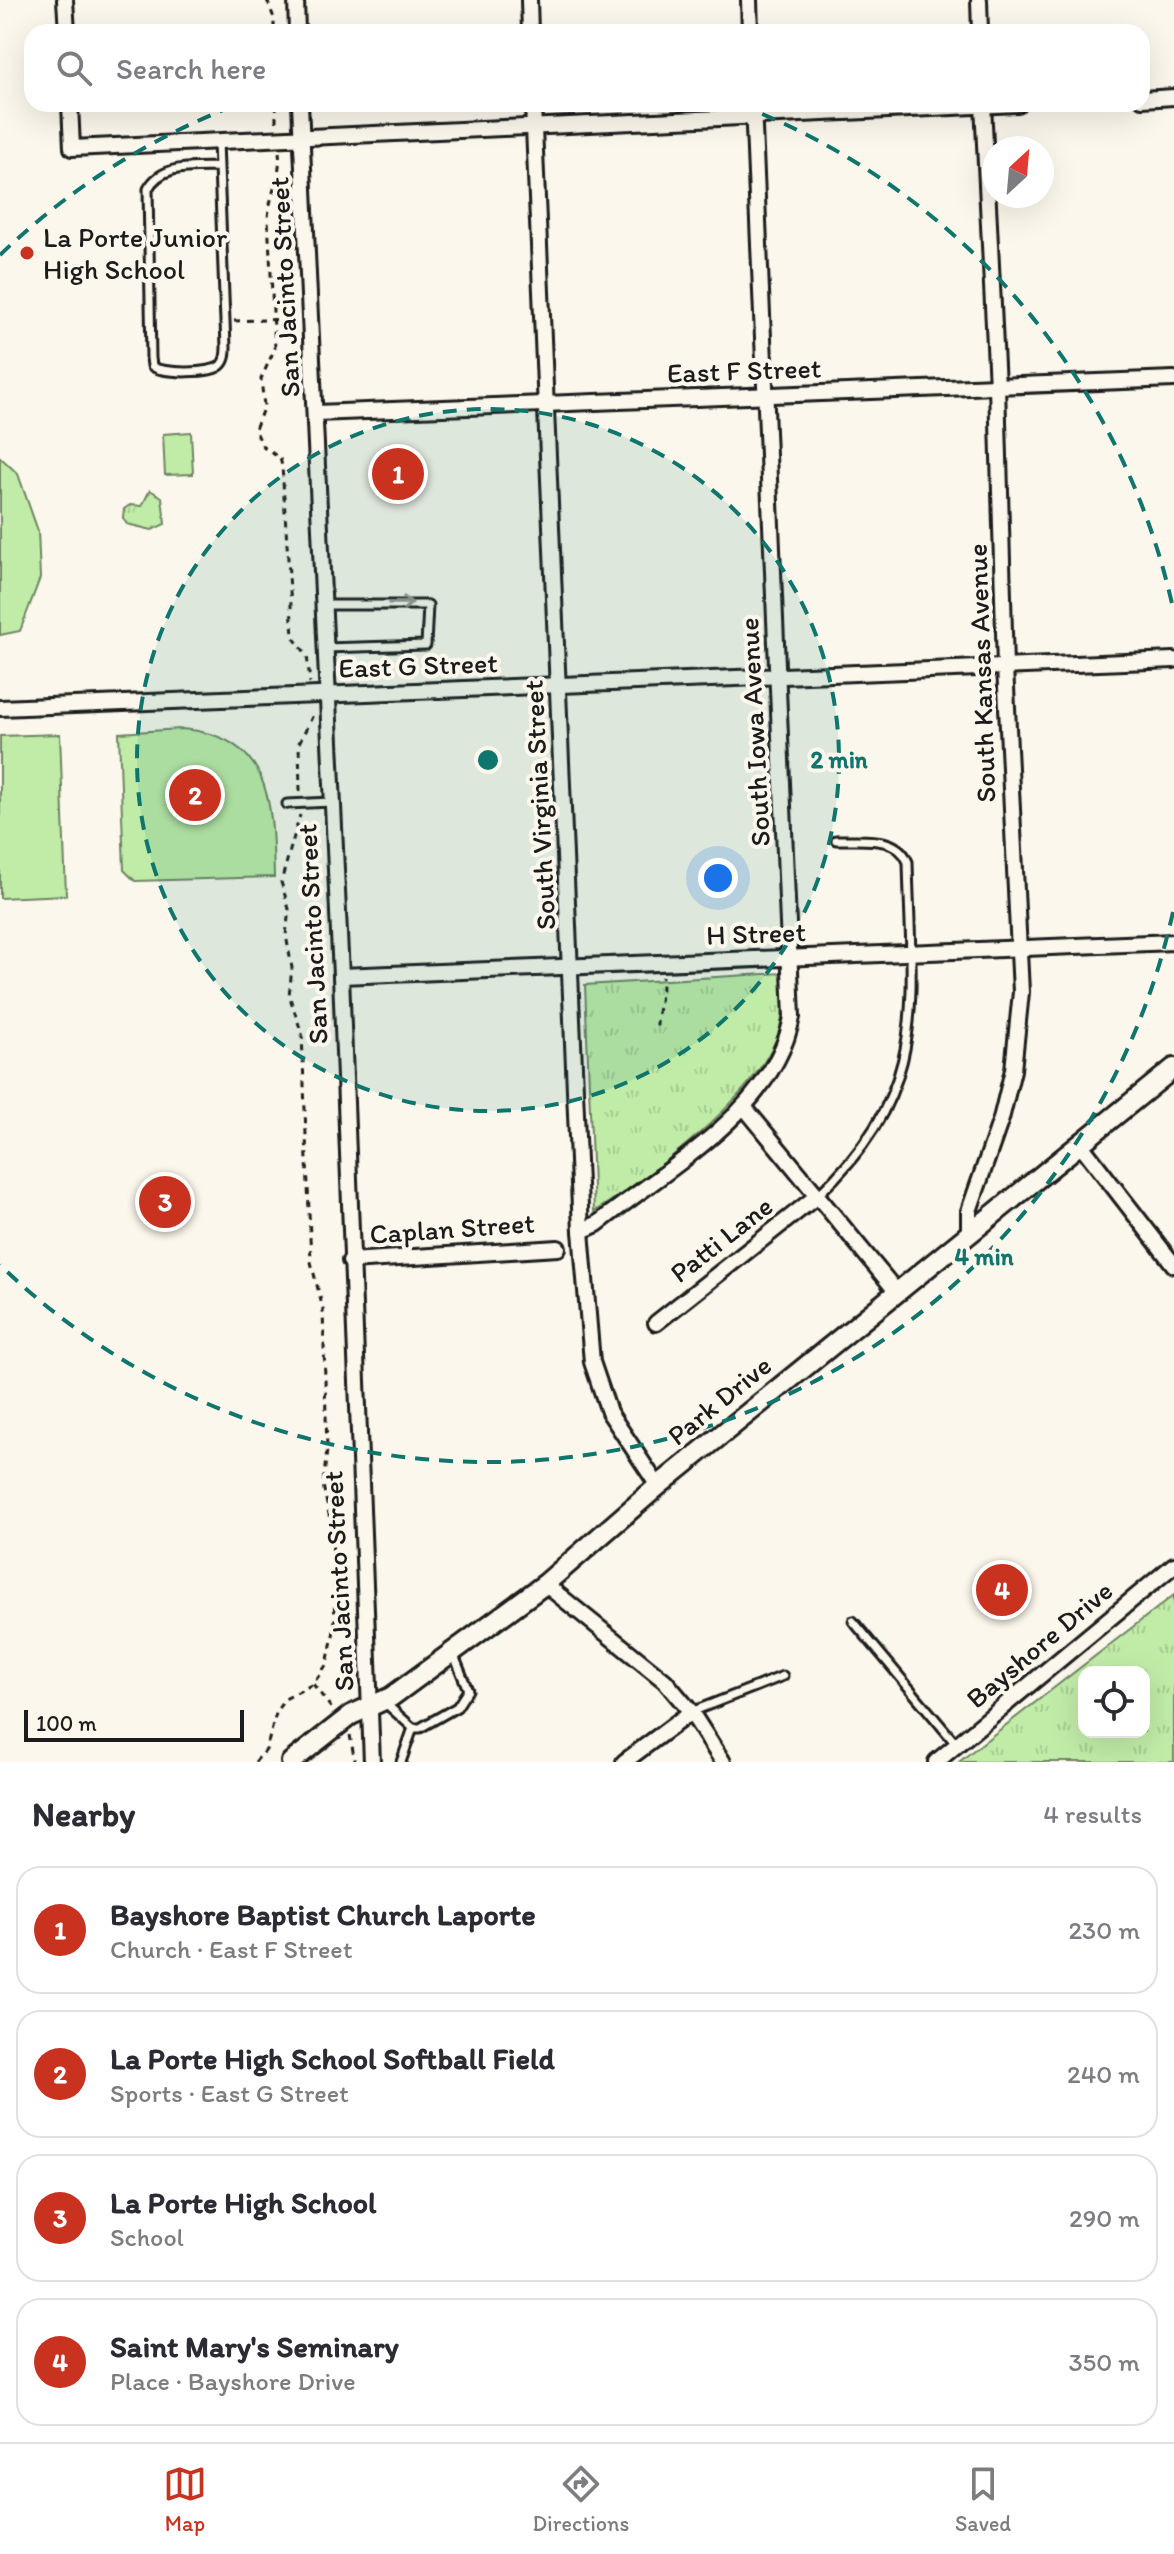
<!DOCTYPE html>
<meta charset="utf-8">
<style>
:root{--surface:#fff;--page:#f7f7f7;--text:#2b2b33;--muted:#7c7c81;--line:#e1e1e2;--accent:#c8321e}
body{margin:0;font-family:Itim,sans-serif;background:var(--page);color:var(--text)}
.controls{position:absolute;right:24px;bottom:24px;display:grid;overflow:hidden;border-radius:16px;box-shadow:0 8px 32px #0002}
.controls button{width:72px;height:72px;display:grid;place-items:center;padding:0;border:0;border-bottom:2px solid var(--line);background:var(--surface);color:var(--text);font:40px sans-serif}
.compass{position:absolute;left:982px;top:136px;width:72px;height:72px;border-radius:50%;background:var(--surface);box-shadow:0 8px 32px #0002;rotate:26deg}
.scale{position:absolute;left:24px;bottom:20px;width:220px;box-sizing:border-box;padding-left:8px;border:4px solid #1c1c1c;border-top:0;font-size:22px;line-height:28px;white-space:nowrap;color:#1c1c1c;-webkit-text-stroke:6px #fbf7ec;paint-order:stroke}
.you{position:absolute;left:718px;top:878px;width:28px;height:28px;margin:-20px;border:6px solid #fff;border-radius:50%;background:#1a73e8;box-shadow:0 0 0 12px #1a73e833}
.badge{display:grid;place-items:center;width:52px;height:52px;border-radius:50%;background:var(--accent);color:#fff;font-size:26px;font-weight:700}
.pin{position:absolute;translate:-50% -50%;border:4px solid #fff;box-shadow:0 2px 8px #0006}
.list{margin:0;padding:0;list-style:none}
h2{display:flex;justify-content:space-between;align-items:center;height:104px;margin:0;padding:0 32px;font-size:34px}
h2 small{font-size:26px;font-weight:400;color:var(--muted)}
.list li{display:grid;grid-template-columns:52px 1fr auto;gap:24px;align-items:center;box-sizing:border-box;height:128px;margin:0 16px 16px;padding:0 16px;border:2px solid var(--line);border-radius:24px}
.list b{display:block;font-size:30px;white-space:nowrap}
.list p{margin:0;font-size:26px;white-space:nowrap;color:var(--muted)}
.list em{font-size:26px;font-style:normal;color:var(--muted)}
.icon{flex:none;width:44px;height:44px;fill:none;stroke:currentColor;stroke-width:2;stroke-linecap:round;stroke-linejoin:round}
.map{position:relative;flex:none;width:1174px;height:1762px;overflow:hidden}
.search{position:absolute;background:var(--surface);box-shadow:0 8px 32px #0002;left:24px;right:24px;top:24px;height:88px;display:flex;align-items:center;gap:20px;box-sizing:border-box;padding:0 28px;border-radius:24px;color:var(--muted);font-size:30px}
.sheet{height:680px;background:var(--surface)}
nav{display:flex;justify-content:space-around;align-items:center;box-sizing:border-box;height:112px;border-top:2px solid var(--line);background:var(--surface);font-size:22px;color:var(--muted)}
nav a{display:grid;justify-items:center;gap:4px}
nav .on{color:var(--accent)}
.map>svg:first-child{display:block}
.grass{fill:#c1eca8;stroke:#6e8462;stroke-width:2}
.park{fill:url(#park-tufts);stroke:#6e8462;stroke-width:2;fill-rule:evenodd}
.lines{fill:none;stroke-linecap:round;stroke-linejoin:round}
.service-casing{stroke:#1c1c1c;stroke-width:13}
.minor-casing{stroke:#1c1c1c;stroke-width:20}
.tertiary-casing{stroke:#1c1c1c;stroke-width:24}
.path{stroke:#1c1c1c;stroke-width:3;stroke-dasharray:6 6;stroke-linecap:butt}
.service{stroke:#fbf7ec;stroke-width:7}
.minor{stroke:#fbf7ec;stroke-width:14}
.tertiary{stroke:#fbf7ec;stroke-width:18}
.oneway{stroke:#97948e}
.ring{fill:none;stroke:#0f766e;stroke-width:4;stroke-dasharray:14 10}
.poi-dot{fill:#c8321e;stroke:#fbf7ec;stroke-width:3}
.labels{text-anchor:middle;stroke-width:8;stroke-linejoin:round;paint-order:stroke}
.poi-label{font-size:28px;fill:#1c1c1c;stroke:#fbf7ec;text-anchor:start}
.street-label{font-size:28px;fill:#1c1c1c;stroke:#fbf7ec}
.centre{fill:#0f766e;stroke:#fbf7ec;stroke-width:4}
.ring-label{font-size:24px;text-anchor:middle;font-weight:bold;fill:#0f766e;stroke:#fbf7ec;stroke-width:8;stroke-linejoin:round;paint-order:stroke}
</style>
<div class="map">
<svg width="1174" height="1762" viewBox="0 0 1174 1762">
<defs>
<pattern id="park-tufts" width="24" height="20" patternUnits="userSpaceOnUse" patternTransform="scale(2)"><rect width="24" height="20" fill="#c1eca8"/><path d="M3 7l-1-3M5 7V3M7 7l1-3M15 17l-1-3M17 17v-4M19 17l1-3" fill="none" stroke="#a5ca90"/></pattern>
</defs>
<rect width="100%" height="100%" fill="#fbf7ec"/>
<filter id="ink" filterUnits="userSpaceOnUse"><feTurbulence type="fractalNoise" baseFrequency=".0125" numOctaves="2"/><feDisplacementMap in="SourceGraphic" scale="16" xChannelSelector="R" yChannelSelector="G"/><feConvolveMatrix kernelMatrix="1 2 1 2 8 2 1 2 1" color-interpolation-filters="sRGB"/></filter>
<g filter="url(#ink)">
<g class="grass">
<polygon points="191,432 193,474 165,475 163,434"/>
<polygon points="0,457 18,474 38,531 40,578 20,631 0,635"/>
<path d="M 181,729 C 273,736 272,804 274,877 L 135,881 L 124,870 L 119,733 Z"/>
<polygon points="60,734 66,895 0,898 0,736"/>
</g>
<g class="park">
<polygon points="150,490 162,497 165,524 152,530 127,524 123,518 124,509 130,505 142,506"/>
<path d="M 782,973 C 784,997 785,1018 776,1040 C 749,1103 652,1175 594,1212 L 585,985 Z"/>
<path d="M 1174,1595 L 1174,1762 L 959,1762 L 975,1749 ZM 1144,1672 L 1144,1732 L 1084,1732 L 1084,1672 Z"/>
</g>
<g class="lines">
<defs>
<g id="service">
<path d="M 218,142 L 219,167 L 226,347 C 226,353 226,360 221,365 C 213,374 161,374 152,366 L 151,358 L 148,189 C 162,163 194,168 219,167"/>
<polyline points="323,605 428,605 426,645 325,648"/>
<polyline points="287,804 332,802"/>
<path d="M 817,1196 C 931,1090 911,1002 908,862 C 897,834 861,841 836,840"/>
<polyline points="853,1621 957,1745"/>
<polyline points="384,1702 413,1728 420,1728 457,1707 468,1690 453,1653"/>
<polyline points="691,1712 783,1676"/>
<polyline points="401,1762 413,1728"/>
</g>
<g id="minor">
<polyline points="65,0 67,32"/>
<polyline points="296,0 297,32"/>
<polyline points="529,0 530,32"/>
<polyline points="749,0 750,32"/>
<polyline points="979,0 980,32"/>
<polyline points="1142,99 1174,97"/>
<polyline points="70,104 72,148 1018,104"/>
<polyline points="300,104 341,976 372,1762"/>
<polyline points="533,104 581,1231 592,1362 609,1412 658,1486"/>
<polyline points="316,413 1174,379"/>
<polyline points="0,708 1174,660"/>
<polyline points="341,976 1174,942"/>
<polyline points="745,1108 896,1291"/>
<polyline points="1081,1145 1174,1265"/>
<path d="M 581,1231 L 597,1224 C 667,1168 775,1110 792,1017 L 753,104"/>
<polyline points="969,1233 969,1211 1001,1119 1013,1070 1021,992 1005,667 997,386 983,104"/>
<polyline points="350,1261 558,1248"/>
<polyline points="656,1323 817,1196"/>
<polyline points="545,1584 665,1681 691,1712 723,1762"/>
<polyline points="624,1762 691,1712"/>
<polyline points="936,1762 1174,1565"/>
</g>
<polyline id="tertiary" points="291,1762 351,1715 391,1697 545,1584 658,1486 1174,1068"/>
</defs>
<use href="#service" class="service-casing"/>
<use href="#minor" class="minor-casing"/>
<use href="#tertiary" class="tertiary-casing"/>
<g class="path">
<polyline points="267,0 274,18 274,32"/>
<polyline points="276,104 276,124"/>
<path d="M 279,152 C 282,175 269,195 268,219 L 275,348 L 261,379 L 264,406 L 255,429 L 263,447 L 280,458 L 282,466 L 293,637 L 307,655 L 310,683"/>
<polyline points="234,321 291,319"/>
<polyline points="300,791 299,743 312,717 312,711"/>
<path d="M 657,1026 C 657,1008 663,995 662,976"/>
<polyline points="313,1684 332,1709"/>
<polyline points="350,1735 355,1762"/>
<polyline points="255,1762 266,1750 277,1710 285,1699 313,1684 327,1664 335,1626 332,1529 323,1485 327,1450 323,1309 311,1262 302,1034 289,995 292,968 286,935 289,909 281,882 300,815"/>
</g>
<use href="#service" class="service"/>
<use href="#minor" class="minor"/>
<use href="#tertiary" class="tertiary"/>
</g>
<defs><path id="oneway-shaft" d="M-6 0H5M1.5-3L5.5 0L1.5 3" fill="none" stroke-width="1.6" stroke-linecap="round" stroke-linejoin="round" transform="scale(2)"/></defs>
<use class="oneway" href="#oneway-shaft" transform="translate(401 603) rotate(-1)"/>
</g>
<circle cx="488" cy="760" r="351" fill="#0f766e" fill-opacity=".12"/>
<g class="ring">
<circle cx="488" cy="760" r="351"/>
<path d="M1173 912A702 702 0 0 1 0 1265M0 255A702 702 0 0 1 236 105M740 105A702 702 0 0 1 1173 608"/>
</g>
<circle class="poi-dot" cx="27" cy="253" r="8"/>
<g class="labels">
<g class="poi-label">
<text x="43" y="247">La Porte Junior<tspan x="43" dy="32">High School</tspan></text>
</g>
<g class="street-label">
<text transform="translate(284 287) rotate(-93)" y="10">San Jacinto Street</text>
<text transform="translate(744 370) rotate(-2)" y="10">East F Street</text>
<text transform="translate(418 665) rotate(-2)" y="10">East G Street</text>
<text transform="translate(981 673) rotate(-92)" y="10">South Kansas Avenue</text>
<text transform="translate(754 732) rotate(-93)" y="10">South Iowa Avenue</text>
<text transform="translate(539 805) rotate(-93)" y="10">South Virginia Street</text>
<text transform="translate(756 933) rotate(-2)" y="10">H Street</text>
<text transform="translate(312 934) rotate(-93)" y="10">San Jacinto Street</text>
<text transform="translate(452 1228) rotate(-4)" y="10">Caplan Street</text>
<text transform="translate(721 1239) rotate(-38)" y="10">Patti Lane</text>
<text transform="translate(719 1400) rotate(-39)" y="10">Park Drive</text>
<text transform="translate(338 1581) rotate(-93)" y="10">San Jacinto Street</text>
<text transform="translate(1039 1644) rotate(-40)" y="10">Bayshore Drive</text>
</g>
</g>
<circle cx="488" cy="760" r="12" class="centre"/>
<g class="ring-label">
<text x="839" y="768">2 min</text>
<text x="984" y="1265">4 min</text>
</g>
</svg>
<div class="controls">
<button><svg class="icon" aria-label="locate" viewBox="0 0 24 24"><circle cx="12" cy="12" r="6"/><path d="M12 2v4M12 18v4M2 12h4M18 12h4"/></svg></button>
</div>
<svg class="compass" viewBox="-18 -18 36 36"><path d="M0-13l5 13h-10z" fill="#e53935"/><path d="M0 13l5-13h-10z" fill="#7c7c81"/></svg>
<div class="scale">100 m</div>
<div class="you"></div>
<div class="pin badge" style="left:398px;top:474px">1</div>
<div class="pin badge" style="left:195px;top:795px">2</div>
<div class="pin badge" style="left:165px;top:1202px">3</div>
<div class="pin badge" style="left:1002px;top:1590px">4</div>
<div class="search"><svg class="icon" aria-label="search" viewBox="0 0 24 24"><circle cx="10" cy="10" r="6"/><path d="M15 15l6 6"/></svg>Search here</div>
</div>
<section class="sheet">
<h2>Nearby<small>4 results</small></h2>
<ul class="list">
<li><span class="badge">1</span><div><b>Bayshore Baptist Church Laporte</b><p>Church · East F Street</p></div><em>230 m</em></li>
<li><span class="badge">2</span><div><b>La Porte High School Softball Field</b><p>Sports · East G Street</p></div><em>240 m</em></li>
<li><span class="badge">3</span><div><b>La Porte High School</b><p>School</p></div><em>290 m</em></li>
<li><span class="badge">4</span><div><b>Saint Mary's Seminary</b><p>Place · Bayshore Drive</p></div><em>350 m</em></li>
</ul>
</section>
<nav>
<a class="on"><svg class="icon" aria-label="map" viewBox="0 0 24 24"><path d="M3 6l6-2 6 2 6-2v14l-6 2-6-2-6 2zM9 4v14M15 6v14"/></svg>Map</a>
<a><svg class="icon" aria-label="directions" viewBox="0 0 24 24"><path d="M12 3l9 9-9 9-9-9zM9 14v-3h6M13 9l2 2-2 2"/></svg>Directions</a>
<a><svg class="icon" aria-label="saved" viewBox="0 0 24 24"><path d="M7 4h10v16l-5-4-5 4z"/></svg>Saved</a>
</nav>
